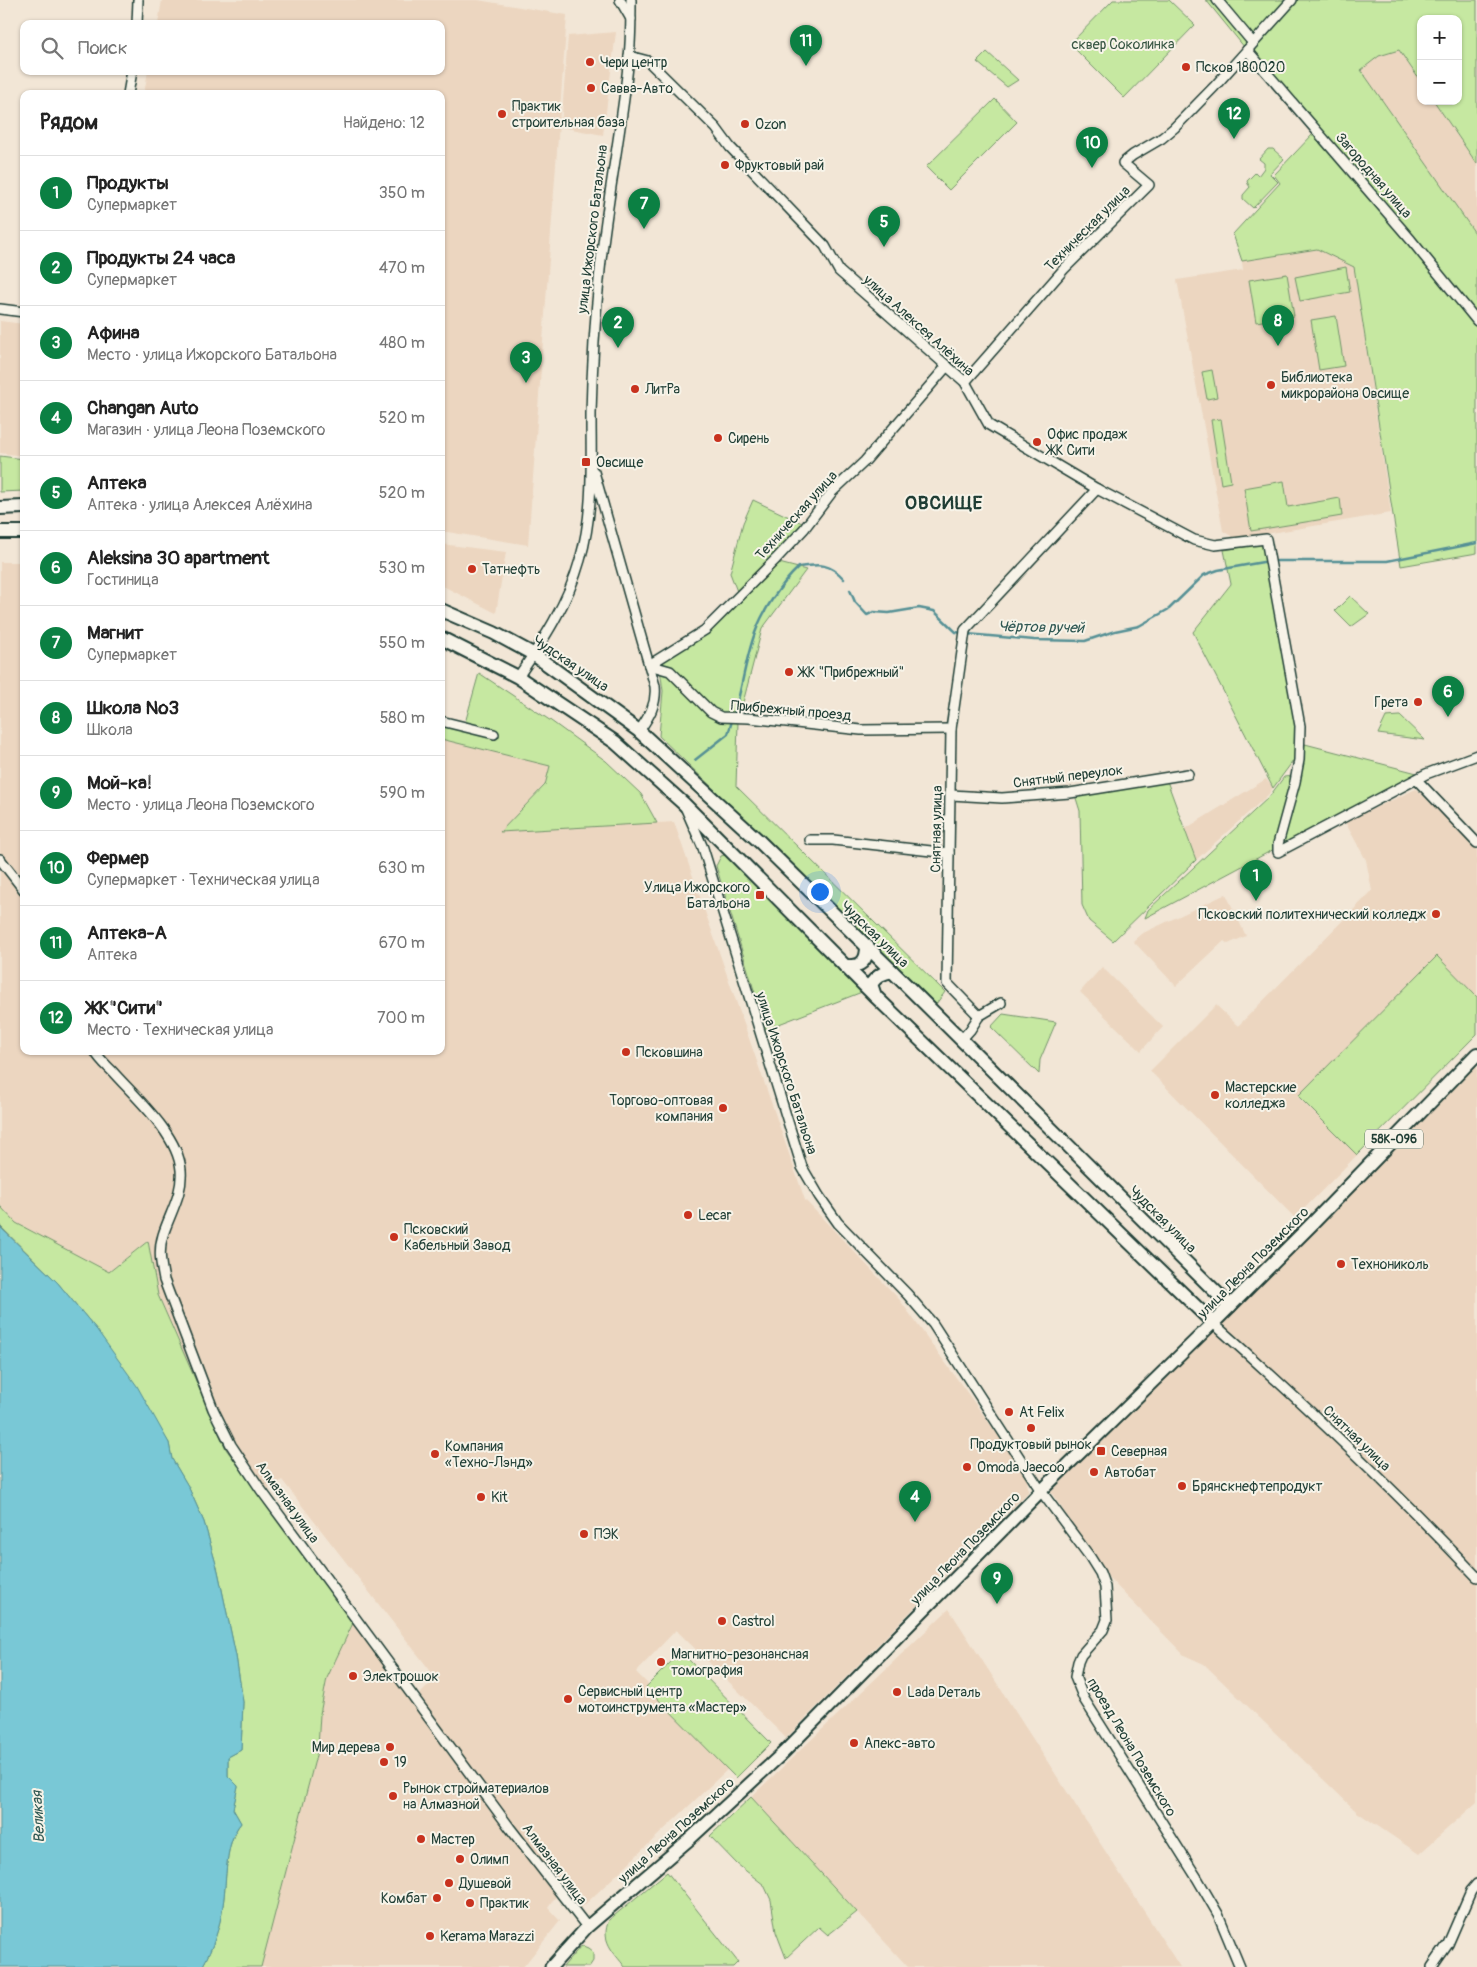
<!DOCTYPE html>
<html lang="ru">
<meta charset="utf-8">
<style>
:root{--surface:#fff;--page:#f6f6f6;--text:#222;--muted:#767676;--line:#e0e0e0;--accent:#0b8043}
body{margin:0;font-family:Pangolin,sans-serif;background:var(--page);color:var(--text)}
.controls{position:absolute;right:15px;top:15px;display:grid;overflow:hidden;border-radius:10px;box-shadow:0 1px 4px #0004}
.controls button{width:45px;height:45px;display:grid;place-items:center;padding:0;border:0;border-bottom:1px solid var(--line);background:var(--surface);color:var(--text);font:25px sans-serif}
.you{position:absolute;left:819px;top:891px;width:18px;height:18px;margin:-12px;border:4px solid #fff;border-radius:50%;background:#1a73e8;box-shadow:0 0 0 8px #1a73e833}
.badge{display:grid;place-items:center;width:32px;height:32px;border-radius:50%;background:var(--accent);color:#fff;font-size:16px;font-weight:700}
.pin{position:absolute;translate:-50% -41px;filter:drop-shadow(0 1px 2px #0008)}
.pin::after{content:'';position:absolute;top:26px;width:18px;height:15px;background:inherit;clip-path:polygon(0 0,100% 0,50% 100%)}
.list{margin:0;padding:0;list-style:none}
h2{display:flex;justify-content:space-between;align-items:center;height:65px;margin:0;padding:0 20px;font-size:21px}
h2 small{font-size:16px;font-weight:400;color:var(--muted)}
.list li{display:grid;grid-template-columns:32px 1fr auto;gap:15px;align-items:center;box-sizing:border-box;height:75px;padding:0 20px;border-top:1px solid var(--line)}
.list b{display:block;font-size:19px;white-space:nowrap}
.list p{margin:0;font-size:16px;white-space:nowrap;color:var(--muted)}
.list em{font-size:16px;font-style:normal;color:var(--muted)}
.icon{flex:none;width:28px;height:28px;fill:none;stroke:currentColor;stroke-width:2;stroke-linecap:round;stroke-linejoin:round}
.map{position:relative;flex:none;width:1477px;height:1967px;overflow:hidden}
.search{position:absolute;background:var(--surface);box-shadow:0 1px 4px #0004;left:20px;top:20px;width:425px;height:55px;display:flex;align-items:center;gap:12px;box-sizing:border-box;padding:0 18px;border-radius:10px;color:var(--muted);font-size:19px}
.panel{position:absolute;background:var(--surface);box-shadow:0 1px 4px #0004;left:20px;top:90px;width:425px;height:965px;border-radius:10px}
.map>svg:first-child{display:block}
.built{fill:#ecd6c0}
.green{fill:#c6e8a1;stroke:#72926a}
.water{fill:#79c8d6;stroke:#559095}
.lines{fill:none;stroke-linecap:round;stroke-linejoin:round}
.stream{stroke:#559095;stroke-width:2.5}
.minor-casing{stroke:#1f3d34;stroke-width:12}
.major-casing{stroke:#1f3d34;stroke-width:15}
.highway-casing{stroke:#1f3d34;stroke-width:16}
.minor{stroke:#f7f3e8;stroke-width:9}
.major{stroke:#f7f3e8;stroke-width:11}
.highway{stroke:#f7f3e8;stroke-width:12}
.poi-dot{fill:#c8321e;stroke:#f7f3e8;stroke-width:2}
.labels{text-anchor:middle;stroke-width:4;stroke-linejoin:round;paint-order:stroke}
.shield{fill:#f7f3e8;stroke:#60746a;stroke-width:1}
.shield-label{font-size:12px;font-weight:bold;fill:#1f3d34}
.park-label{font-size:14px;fill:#385744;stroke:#f7f3e8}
.poi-label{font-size:14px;fill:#1f3d34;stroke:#f7f3e8;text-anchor:start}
.street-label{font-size:14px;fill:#1f3d34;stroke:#f7f3e8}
.water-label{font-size:15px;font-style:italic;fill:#315954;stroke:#f7f3e8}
.district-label{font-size:19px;font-weight:bold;letter-spacing:1px;fill:#1f3d34;stroke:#f7f3e8}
</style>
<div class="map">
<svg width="1477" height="1967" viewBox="0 0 1477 1967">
<rect width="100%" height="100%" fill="#f2e6d6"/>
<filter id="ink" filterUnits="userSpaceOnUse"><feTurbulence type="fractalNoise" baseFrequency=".02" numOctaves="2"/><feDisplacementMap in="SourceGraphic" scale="10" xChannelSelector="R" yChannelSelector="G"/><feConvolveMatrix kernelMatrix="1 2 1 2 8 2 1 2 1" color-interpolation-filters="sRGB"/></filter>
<g filter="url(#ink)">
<g class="built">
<polygon points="162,0 478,0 567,15 528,545 441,531 441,94 144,94 148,71 441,71 441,24 158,24"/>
<polygon points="616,32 603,135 561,127 568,36"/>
<polygon points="1399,50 1421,82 1421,101 1434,101 1477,164 1477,236 1361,70 1379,56"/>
<polygon points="1318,249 1354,267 1391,513 1236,539 1223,531 1177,280 1243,270 1242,261"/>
<polygon points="0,321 24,324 24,456 0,453"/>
<polygon points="441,544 506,552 496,613 441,585"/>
<polygon points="0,562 24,562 24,1051 441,1051 441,739 550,766 545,784 501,832 674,822 805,1200 899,1299 1027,1475 1028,1492 786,1738 676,1630 636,1672 730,1767 576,1913 419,1695 436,1678 282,1480 259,1495 226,1449 158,1295 148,1241 109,1272 16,1223 0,1206"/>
<polygon points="1266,779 1273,788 1268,795 1196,860 1185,829"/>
<polygon points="1416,789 1477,847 1477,997 1437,957 1298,1097 1357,1155 1295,1218 1150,1071 1216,1005 1238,1026 1372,891 1366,860 1345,822"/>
<polygon points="1226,894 1246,936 1228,944 1224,941 1176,986 1133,941 1141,934"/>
<polygon points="1102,967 1163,1027 1141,1051 1080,992"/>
<polygon points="1477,1058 1477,1802 1419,1854 1357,1812 1204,1664 1184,1655 1109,1578 1051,1492"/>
<polygon points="949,1609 1180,1967 908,1967 751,1797"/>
<polygon points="353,1623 556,1896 548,1908 560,1921 523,1967 261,1967 318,1748 320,1714 327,1678"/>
</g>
<g class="green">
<polygon points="1113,0 1169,0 1195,25 1124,98 1070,44"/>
<polygon points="1206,0 1477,0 1477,164 1434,101 1458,101 1458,19 1421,19 1421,82 1399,50 1379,56 1361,70 1477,236 1477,553 1401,566 1354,267 1317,249 1242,261 1233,234 1280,183 1274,175 1314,133"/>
<polygon points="987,52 1018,80 1007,87 977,62"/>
<polygon points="995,99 1017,122 949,190 926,167"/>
<polygon points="1268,149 1273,149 1284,159 1270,174 1278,182 1253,208 1243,199 1243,195 1250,187 1248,184 1247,181 1255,173 1258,176 1264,168 1264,163 1259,159"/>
<polygon points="1346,267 1350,292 1300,301 1295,277"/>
<polygon points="1287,274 1294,316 1256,322 1249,280"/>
<polygon points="1336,316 1344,366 1319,370 1311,320"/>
<polygon points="1212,370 1217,397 1207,399 1202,372"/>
<polygon points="1221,419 1231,482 1221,484 1211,420"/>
<polygon points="0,456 24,459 24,491 0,492"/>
<polygon points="1284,481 1288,507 1340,498 1342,516 1251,531 1244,488"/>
<polygon points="753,500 802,523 738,594 730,573 743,523"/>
<polygon points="1263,544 1298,725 1296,757 1273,788 1193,632 1231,584 1224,550"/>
<polygon points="779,563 806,570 762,629 738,722 736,786 945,992 936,1004 659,736 663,691 659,662 743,597"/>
<polygon points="1350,596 1369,614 1351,627 1335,611"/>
<polygon points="479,673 551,721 606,761 641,794 657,823 500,832 545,785 550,766 441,739 441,722 465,723"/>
<polygon points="1400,716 1425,740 1378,734 1386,717"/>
<polygon points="1305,744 1417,773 1145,918 1148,910 1269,797 1284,777 1301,775"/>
<polygon points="1167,781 1196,860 1113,941 1089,921 1082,905 1080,811 1075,795"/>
<polygon points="725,855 862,992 766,1029 716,866 721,856"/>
<polygon points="1437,956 1477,997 1477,1034 1357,1155 1298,1096"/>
<polygon points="1003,1014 1056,1022 1040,1060 1039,1074 991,1027"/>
<path d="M 0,1206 L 16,1223 L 109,1272 L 148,1241 L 158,1295 L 226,1449 L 353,1623 L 327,1678 L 320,1714 L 318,1748 L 261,1967 L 202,1967 C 213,1948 220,1927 223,1905 C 227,1880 224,1844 241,1823 L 233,1809 L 238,1786 L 228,1776 L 228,1757 L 241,1750 L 243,1702 L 236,1656 L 218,1571 L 204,1522 L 188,1486 L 172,1459 L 169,1443 L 97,1330 L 57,1282 L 0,1226 Z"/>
<polygon points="681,1652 771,1743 736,1778 646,1687"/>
<polygon points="751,1797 857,1912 828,1935 819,1927 786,1958 776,1932 771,1900 764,1885 737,1864 710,1836"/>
<path d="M 667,1872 L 738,1962 L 733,1967 L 625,1967 C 613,1951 600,1941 609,1920 Z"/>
<polygon points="583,1946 588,1948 593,1952 593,1961 589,1967 563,1967 580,1947"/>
</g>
<path class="water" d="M 0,1227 L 57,1282 L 97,1330 L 137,1386 L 169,1443 L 172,1459 L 188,1486 L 204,1522 L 218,1571 L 236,1656 L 243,1702 L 241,1750 L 228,1757 L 228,1776 L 238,1786 L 233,1809 L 241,1823 C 224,1843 227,1880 223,1905 C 220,1927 213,1948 202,1967 L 0,1967 Z"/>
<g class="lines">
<g class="stream">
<polyline points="1277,561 1387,561 1477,543"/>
<polyline points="850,590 855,602 867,615 874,612 889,613 919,608 934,611 956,632 962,633"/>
<polyline points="967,634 1034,640 1085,641 1115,631 1139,626 1169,609 1204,575 1218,570 1263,562"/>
<path d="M 734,715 C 742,689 745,660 755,633 C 763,610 781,584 799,567 C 820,564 830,563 844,579"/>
<polyline points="695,760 728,734 732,721"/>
</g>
<defs>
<g id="minor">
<polyline points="620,0 631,19"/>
<polyline points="1217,0 1253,43"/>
<polyline points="137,24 138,0"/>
<polyline points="1247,50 1411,240 1477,321"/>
<polyline points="629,56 648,61 716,128 730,147 825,246 839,271 965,382 989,425 1097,489 1194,540 1215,545 1266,539 1300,726 1299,760 1295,782 1278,844 1278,852 1426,774 1477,755"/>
<polyline points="128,94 132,71"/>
<polyline points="0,309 24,312"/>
<polyline points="965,382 1064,269 1149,185 1123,163 1133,155 1162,138 1174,128 1214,87 1292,0"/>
<path d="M 594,472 L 655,686 C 657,704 649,717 639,731"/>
<polyline points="965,630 1097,489"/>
<polyline points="965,631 951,729 947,983 979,1016"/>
<polyline points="649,665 705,630 776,559 804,529 832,492 865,461 947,366"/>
<polyline points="649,665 670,671 711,712 721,717 749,718 861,730 951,729"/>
<path d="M 518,677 C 543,641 568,603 580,560 C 594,512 591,463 591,414 C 592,366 595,318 600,270 C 607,199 622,128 629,57 C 631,38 631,19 631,0"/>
<polyline points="441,721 494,734"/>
<polyline points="1417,780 1477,843"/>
<polyline points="951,795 1002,798 1070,793 1188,774"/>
<polyline points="686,809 703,848 802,1167 819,1196 838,1223 907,1294 933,1324 1041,1491 1090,1557 1100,1573 1105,1587 1107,1620 1103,1630 1081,1655 1078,1662 1075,1677 1084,1699 1197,1878 1218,1914 1240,1967"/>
<polyline points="810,840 833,840 949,853"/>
<polyline points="0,859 24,890"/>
<polyline points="961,1040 970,1030 979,1016 1001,1003"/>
<path d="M 95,1051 C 99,1059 106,1065 112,1071 C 135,1097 178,1134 181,1170 C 183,1194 170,1213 163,1235 C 158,1250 161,1265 164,1280 L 213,1409 L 231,1445 L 261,1490 L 510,1828 L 587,1927"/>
<path d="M 1213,1323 C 1304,1404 1393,1488 1477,1577"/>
<polyline points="1432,1967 1448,1944 1471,1891 1477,1884"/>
</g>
<polyline id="major" points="551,1967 587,1927 691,1838 784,1752 1041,1491 1213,1323"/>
<g id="highway">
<polyline points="0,508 24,507"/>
<polyline points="0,532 24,532"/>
<polyline points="441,610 494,633 533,654 639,731 760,842 892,971 1230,1306"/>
<polyline points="441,638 518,677 615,742 684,804 875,996 1213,1323 1312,1224 1477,1054"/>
<path d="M 845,966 C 861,967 867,962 867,946"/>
<path d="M 875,996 L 871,984 C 877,976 882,973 892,971"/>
</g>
</defs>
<use href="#minor" class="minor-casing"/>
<use href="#major" class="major-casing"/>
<use href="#highway" class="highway-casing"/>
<use href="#minor" class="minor"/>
<use href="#major" class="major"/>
<use href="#highway" class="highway"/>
</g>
</g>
<g class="poi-dot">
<circle cx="590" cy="62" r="5"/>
<circle cx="1186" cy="67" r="5"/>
<circle cx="591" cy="88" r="5"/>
<circle cx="502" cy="114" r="5"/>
<circle cx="745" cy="124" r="5"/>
<circle cx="725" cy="165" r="5"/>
<circle cx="1271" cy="385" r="5"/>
<circle cx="635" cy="389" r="5"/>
<circle cx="718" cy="438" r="5"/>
<circle cx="1037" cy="442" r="5"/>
<rect x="581" y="457" width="10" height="10" rx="2.5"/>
<circle cx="472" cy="569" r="5"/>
<circle cx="789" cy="672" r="5"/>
<circle cx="1418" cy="702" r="5"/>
<rect x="755" y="890" width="10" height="10" rx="2.5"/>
<circle cx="1436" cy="914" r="5"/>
<circle cx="626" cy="1052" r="5"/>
<circle cx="1215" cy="1095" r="5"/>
<circle cx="723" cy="1108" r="5"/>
<circle cx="688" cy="1215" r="5"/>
<circle cx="394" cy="1237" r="5"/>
<circle cx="1341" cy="1264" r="5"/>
<circle cx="1009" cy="1412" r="5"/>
<circle cx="1031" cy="1428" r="5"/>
<rect x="1096" y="1446" width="10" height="10" rx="2.5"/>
<circle cx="435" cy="1454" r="5"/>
<circle cx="967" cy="1467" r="5"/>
<circle cx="1094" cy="1472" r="5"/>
<circle cx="1182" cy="1486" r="5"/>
<circle cx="481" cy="1497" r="5"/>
<circle cx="584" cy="1534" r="5"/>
<circle cx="722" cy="1621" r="5"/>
<circle cx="661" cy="1662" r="5"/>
<circle cx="353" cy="1676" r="5"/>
<circle cx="897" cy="1692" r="5"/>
<circle cx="568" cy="1699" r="5"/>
<circle cx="854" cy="1743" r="5"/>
<circle cx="390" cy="1747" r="5"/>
<circle cx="384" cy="1762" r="5"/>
<circle cx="393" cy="1796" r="5"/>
<circle cx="421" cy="1839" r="5"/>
<circle cx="460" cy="1859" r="5"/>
<circle cx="449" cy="1883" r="5"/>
<circle cx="437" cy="1898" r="5"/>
<circle cx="470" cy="1903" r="5"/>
<circle cx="430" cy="1936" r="5"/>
</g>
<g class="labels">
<rect class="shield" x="1365" y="1129.5" width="58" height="19" rx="4"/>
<g class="shield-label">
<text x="1394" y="1143">58К-096</text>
</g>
<g class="park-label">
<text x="1123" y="49">сквер Соколинка</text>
</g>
<g class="poi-label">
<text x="600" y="67">Чери центр</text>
<text x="1196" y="72">Псков 180020</text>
<text x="601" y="93">Савва-Авто</text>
<text x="512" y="111">Практик<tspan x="512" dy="16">строительная база</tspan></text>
<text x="755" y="129">Ozon</text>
<text x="735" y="170">Фруктовый рай</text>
<text x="1281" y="382">Библиотека<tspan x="1281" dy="16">микрорайона Овсище</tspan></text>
<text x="645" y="394">ЛитРа</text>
<text x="1047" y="439">Офис продаж<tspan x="1047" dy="16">ЖК Сити</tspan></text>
<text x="728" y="443">Сирень</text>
<text x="596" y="467">Овсище</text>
<text x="482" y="574">Татнефть</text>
<text x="799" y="677">ЖК "Прибрежный"</text>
<text x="1408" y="707" text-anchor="end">Грета</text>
<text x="750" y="892" text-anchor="end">Улица Ижорского<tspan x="750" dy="16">Батальона</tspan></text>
<text x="1426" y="919" text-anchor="end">Псковский политехнический колледж</text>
<text x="636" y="1057">Псковшина</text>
<text x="1225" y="1092">Мастерские<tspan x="1225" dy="16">колледжа</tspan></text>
<text x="713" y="1105" text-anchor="end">Торгово-оптовая<tspan x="713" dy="16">компания</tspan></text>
<text x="698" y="1220">Lecar</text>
<text x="404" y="1234">Псковский<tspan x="404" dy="16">Кабельный Завод</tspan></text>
<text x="1351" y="1269">Технониколь</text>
<text x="1019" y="1417">At Felix</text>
<text x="1031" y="1449" text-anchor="middle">Продуктовый рынок</text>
<text x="445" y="1451">Компания<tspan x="445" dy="16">«Техно-Лэнд»</tspan></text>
<text x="1111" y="1456">Северная</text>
<text x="977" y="1472">Omoda Jaecoo</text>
<text x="1104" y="1477">Автобат</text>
<text x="1192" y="1491">Брянскнефтепродукт</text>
<text x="491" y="1502">Kit</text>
<text x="594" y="1539">ПЭК</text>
<text x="732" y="1626">Castrol</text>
<text x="671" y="1659">Магнитно-резонансная<tspan x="671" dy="16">томография</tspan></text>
<text x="363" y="1681">Электрошок</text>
<text x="578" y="1696">Сервисный центр<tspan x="578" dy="16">мотоинструмента «Мастер»</tspan></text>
<text x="907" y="1697">Lada Dеталь</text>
<text x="864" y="1748">Апекс-авто</text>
<text x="380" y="1752" text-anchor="end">Мир дерева</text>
<text x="394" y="1767">19</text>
<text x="403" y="1793">Рынок стройматериалов<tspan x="403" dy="16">на Алмазной</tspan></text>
<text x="431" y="1844">Мастер</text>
<text x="470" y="1864">Олимп</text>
<text x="459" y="1888">Душевой</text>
<text x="427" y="1903" text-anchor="end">Комбат</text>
<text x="480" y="1908">Практик</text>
<text x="440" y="1941">Kerama Marazzi</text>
</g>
<g class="street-label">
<text transform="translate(1374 175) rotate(49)" y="5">Загородная улица</text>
<text transform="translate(1087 228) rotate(-45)" y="5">Техническая улица</text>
<text transform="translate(592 229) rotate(-83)" y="5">улица Ижорского Батальона</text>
<text transform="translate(919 325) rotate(42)" y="5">улица Алексея Алёхина</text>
<text transform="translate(796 515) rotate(-48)" y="5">Техническая улица</text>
<text transform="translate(571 663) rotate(34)" y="5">Чудская улица</text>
<text transform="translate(791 710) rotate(5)" y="5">Прибрежный проезд</text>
<text transform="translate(1068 776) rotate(-7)" y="5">Снятный переулок</text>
<text transform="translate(936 829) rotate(-89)" y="5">Снятная улица</text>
<text transform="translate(875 934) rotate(44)" y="5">Чудская улица</text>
<text transform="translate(787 1073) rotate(72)" y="5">улица Ижорского Батальона</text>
<text transform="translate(1163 1219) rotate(45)" y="5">Чудская улица</text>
<text transform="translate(1253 1262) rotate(-45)" y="5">улица Леона Поземского</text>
<text transform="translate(1357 1438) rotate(44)" y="5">Снятная улица</text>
<text transform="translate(288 1502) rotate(54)" y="5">Алмазная улица</text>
<text transform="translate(965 1548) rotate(-46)" y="5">улица Леона Поземского</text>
<text transform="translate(1132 1747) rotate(59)" y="5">проезд Леона Поземского</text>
<text transform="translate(676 1830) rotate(-42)" y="5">улица Леона Поземского</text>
<text transform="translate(555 1864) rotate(53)" y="5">Алмазная улица</text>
</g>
<g class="water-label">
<text transform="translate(1041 627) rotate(1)" y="5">Чёртов ручей</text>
<text transform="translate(38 1817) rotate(-93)" y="5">Великая</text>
</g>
<g class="district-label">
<text x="944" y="509">ОВСИЩЕ</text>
</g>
</g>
</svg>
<div class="controls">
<button>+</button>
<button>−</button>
</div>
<div class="you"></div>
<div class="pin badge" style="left:1256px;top:901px">1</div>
<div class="pin badge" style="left:618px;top:348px">2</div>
<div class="pin badge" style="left:526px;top:383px">3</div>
<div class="pin badge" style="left:915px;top:1522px">4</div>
<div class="pin badge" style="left:884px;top:247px">5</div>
<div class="pin badge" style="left:1448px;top:717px">6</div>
<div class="pin badge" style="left:644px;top:229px">7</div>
<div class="pin badge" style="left:1278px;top:346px">8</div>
<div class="pin badge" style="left:997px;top:1604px">9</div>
<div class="pin badge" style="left:1092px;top:168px">10</div>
<div class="pin badge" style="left:806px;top:66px">11</div>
<div class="pin badge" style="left:1234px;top:139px">12</div>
<div class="search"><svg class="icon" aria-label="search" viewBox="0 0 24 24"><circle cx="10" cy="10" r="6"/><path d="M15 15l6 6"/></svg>Поиск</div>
<section class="panel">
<h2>Рядом<small>Найдено: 12</small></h2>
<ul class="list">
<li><span class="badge">1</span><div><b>Продукты</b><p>Супермаркет</p></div><em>350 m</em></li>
<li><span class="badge">2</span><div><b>Продукты 24 часа</b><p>Супермаркет</p></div><em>470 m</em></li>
<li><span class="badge">3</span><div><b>Афина</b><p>Место · улица Ижорского Батальона</p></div><em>480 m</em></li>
<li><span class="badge">4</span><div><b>Changan Auto</b><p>Магазин · улица Леона Поземского</p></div><em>520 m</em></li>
<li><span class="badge">5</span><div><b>Аптека</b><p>Аптека · улица Алексея Алёхина</p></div><em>520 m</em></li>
<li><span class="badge">6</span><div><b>Aleksina 30 apartment</b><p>Гостиница</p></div><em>530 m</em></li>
<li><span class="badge">7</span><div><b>Магнит</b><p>Супермаркет</p></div><em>550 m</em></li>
<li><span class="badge">8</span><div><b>Школа №3</b><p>Школа</p></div><em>580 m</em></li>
<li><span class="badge">9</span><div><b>Мой-ка!</b><p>Место · улица Леона Поземского</p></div><em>590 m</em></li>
<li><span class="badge">10</span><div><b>Фермер</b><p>Супермаркет · Техническая улица</p></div><em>630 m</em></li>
<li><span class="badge">11</span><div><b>Аптека-А</b><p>Аптека</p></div><em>670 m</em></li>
<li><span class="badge">12</span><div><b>ЖК&quot;Сити&quot;</b><p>Место · Техническая улица</p></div><em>700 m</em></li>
</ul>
</section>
</div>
